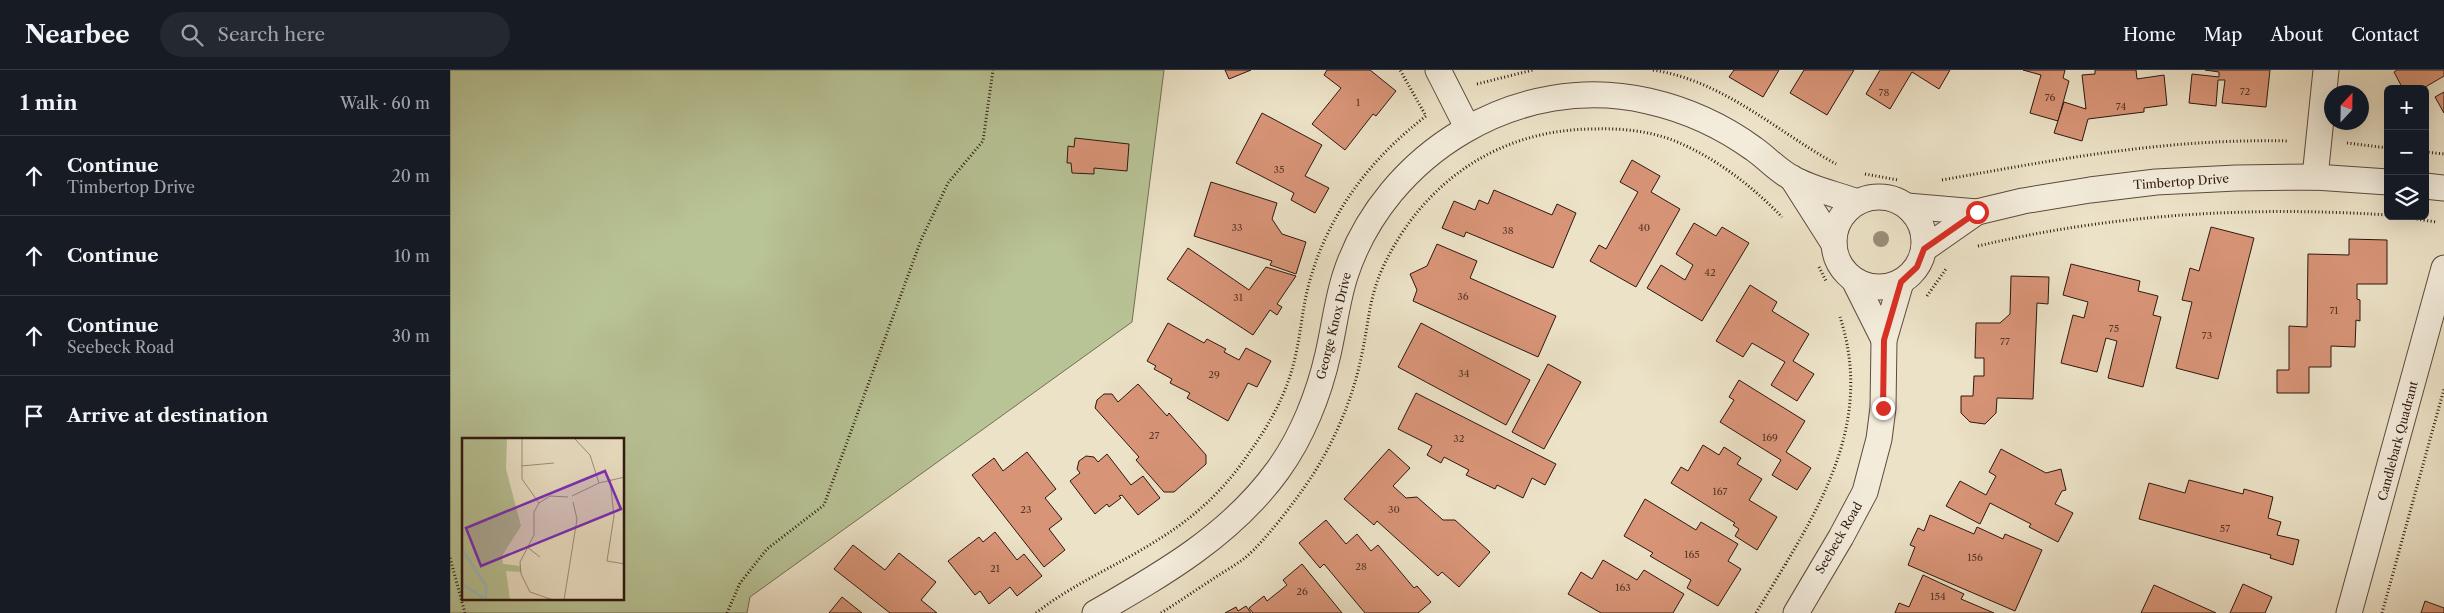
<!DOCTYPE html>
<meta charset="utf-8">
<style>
:root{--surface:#171b24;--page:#242831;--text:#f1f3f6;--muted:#9ea1a6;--line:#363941}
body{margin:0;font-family:"Libre Caslon Text",serif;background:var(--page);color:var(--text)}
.controls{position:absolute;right:15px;top:15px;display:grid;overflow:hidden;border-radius:8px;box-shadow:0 5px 20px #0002}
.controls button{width:45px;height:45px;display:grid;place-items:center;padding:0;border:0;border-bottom:1px solid var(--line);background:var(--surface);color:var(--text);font:25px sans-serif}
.compass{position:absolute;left:1874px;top:15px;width:45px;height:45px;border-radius:50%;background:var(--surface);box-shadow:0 5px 20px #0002;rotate:22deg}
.stop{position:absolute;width:15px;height:15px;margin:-11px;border:4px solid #d93025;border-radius:50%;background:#fff}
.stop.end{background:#d93025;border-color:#fff;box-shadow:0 1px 5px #0008}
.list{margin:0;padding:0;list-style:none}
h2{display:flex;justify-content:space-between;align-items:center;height:65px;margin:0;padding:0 20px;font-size:21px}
h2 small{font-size:16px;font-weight:400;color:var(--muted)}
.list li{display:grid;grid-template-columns:32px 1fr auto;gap:15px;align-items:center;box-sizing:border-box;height:80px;padding:0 20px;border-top:1px solid var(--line)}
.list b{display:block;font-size:19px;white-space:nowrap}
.list p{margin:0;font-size:16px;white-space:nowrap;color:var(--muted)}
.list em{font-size:16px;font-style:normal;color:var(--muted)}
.icon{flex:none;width:28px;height:28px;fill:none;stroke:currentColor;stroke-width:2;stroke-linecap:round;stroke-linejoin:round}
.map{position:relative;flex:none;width:1994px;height:543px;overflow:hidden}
header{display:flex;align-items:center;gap:30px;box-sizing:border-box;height:70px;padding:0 25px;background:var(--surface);border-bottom:1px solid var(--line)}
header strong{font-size:24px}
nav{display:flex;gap:28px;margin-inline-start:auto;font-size:18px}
.search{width:350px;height:45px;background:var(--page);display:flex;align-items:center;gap:12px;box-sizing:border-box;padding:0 18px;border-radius:28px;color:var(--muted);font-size:19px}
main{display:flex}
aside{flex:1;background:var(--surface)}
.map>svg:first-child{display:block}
.green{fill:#b8c396;stroke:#736e52;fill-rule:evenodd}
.building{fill:#d89477;stroke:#2e180f}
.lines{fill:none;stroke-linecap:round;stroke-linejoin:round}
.street-casing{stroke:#5e4a3d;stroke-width:27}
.path{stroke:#2e180f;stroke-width:3;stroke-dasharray:1 2.5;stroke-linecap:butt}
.street{stroke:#f3ecdb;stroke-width:25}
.tree{fill:#9a8f78}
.route{stroke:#d93025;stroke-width:6}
.labels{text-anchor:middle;stroke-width:4.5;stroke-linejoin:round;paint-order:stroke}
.number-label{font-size:10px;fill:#583729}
.street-label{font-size:12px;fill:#2e180f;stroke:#f3ecdb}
.inset-river{fill:none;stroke:#9ebbc0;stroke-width:2.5}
.inset-road{fill:none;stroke:#a0917d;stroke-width:1}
.view{fill:#7b2cbf;fill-opacity:0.15;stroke:#7b2cbf;stroke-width:2.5}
.inset-edge{fill:none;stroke:#2e180f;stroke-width:2.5}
</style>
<header>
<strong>Nearbee</strong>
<div class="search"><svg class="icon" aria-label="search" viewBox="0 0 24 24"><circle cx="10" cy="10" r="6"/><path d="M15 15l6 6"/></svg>Search here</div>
<nav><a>Home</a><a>Map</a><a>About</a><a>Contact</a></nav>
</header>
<main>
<aside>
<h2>1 min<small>Walk · 60 m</small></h2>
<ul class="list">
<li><svg class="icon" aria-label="ahead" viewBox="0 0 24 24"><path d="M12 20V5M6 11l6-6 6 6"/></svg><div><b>Continue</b><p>Timbertop Drive</p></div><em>20 m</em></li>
<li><svg class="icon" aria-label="ahead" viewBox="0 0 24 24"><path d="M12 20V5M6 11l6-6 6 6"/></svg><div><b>Continue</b></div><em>10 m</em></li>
<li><svg class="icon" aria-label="ahead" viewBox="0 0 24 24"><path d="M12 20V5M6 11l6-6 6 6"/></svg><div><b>Continue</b><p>Seebeck Road</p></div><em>30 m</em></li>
<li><svg class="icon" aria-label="arrive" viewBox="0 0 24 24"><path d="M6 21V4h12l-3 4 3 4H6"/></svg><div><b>Arrive at destination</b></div></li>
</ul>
</aside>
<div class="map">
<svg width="1994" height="543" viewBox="0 0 1994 543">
<rect width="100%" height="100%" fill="#ece2c7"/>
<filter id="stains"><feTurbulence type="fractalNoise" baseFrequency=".004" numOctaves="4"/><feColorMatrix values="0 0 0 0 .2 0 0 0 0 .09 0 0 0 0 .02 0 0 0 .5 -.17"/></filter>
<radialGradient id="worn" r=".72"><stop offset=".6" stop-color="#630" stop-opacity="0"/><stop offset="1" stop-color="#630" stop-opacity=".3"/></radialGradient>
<path class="green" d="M 0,0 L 714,0 L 682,252 L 300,527 L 297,543 L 0,543 ZM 14,369 L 174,369 L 174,529 L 14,529 Z"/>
<g class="building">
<polygon points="775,0 801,0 779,9"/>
<polygon points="877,0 920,0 946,21 926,46 923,44 895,80 862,54 891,18 874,5"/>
<polygon points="1284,0 1329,0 1313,27 1279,7"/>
<polygon points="1354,0 1404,0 1377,45 1340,23"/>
<polygon points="1430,0 1500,0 1489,19 1462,2 1440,39 1416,24"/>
<polygon points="1573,0 1615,0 1613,8 1619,11 1608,51 1580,43 1591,5"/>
<polygon points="1645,0 1686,0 1687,9 1714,5 1717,35 1694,38 1694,42 1638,49 1632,71 1604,63 1614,32 1636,39 1632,5 1645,4"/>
<polygon points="1755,0 1820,0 1816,37 1772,33 1775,10 1768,10 1766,36 1739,33 1742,4 1769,7 1769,2"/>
<polygon points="1947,0 1994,0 1994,6 1972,19 1953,19 1944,2"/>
<polygon points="1994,22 1994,43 1985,27"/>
<polygon points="812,43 872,75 855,106 879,118 865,143 841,130 844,123 786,93"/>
<polygon points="625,68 679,74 677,101 644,98 644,104 622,103 621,93 617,93 618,76 624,77"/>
<polygon points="1182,90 1210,106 1201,122 1230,139 1186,217 1140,191 1149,175 1156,179 1188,122 1170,112"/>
<polygon points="761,112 827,133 822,149 832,164 856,172 846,204 820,195 822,191 744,166"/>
<polygon points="1044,120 1102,145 1107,134 1126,143 1103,198 1016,162 1014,167 992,158 1004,131 1025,140 1029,130 1038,134"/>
<polygon points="1244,153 1266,166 1272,157 1299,173 1252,251 1197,218 1211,195 1235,210 1243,195 1226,184"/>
<polygon points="1761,157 1804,168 1768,309 1726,298 1742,232 1732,230 1740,198 1749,201"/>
<polygon points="1899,169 1937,170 1937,214 1907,214 1907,229 1910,230 1910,251 1906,250 1905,277 1881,276 1881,297 1859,297 1859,323 1827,323 1827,300 1839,300 1839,256 1857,257 1858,184 1899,185"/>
<polygon points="987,174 1027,191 1020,208 1106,246 1088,287 963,231 967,220 960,204 977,196"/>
<polygon points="738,178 799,220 816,197 846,206 827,234 832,237 827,245 820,240 803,265 717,209"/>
<polygon points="1621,194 1690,211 1688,221 1708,226 1703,245 1711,247 1693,317 1658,308 1667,271 1656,268 1647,302 1611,293 1623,245 1634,248 1638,232 1613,225"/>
<polygon points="1561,206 1599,207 1598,234 1587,233 1583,329 1547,328 1546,343 1535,354 1520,352 1511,343 1511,326 1523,326 1524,306 1534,306 1534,288 1525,288 1526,253 1550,253 1560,244"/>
<polygon points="1300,215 1327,232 1322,241 1359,264 1343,291 1364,304 1347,331 1321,315 1335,292 1302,273 1293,287 1266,271"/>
<polygon points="718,253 754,273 757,269 776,279 774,282 789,290 796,278 821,291 807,317 798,313 778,351 737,328 740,323 720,313 722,309 704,299 706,296 697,291"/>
<polygon points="971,253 1080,310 1056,355 948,297"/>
<polygon points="1098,294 1131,312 1094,379 1062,362"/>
<polygon points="1289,310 1355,351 1336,382 1361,398 1347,420 1322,405 1331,390 1270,352 1284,330 1279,327"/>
<polygon points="688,314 717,346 719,343 756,385 756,394 724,422 714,422 686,390 689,387 645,338 647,330 654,324 662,324 668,332"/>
<polygon points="966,323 1106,394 1095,415 1082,408 1073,428 1047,415 1045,419 1016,405 1019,400 994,387 991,393 977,385 982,376 948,359"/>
<polygon points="1253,375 1269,385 1274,377 1291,388 1287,394 1312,409 1299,430 1327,447 1307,480 1285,466 1289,459 1283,455 1285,453 1221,413 1231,397 1238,401"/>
<polygon points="939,379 960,398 943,416 956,428 967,427 993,450 1005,450 1040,482 1009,517 992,502 988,506 927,451 924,455 894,429"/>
<polygon points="1551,379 1596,403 1611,399 1616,420 1612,421 1605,434 1623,443 1608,472 1579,457 1581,454 1540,433 1530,454 1496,436 1510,411 1536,425 1546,406 1539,402"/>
<polygon points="577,382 606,419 595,428 612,449 599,459 615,480 594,497 522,405 544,388 553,401"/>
<polygon points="657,384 681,415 693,406 710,428 688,445 672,425 669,426 671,428 659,437 657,434 645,444 620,411 630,403 627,399 629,391 636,386 644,387 648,392"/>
<polygon points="1739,410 1793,424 1794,419 1823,427 1818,448 1831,452 1827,465 1849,470 1843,495 1820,488 1821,485 1689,449 1699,413 1735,423"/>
<polygon points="1195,429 1246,460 1251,452 1288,474 1278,491 1291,499 1268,536 1237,518 1241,510 1200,486 1203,483 1174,466"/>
<polygon points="1480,445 1524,464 1527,457 1553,469 1555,464 1592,480 1565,541 1458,495 1465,477 1460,475 1468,458 1474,461"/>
<polygon points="876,450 896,474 907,464 921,481 928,475 964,518 967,516 981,532 968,543 915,543 874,494 870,498 849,473"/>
<polygon points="545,462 567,490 574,484 592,506 567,526 560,517 539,534 530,521 525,525 498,491 529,467 533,472"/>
<polygon points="403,475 435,500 449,483 486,512 471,530 487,543 440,543 384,499"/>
<polygon points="1153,490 1187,510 1194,500 1234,524 1223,543 1151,543 1118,524 1131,502 1142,509"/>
<polygon points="852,494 892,543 803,543 799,538 814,526 817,531 837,515 833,510"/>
<polygon points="1473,505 1514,524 1511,529 1544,543 1445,543 1449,533 1459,537"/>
<polygon points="1793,514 1822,527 1815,543 1780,543"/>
<polygon points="1704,515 1766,543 1691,543"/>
<polygon points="392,527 412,543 379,543"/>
<polygon points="1975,531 1994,538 1994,543 1971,543"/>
<polygon points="796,536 801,543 775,543 786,537 788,541"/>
</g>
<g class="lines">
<defs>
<g id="street">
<polyline points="988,0 1017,57"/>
<polyline points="1865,107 1876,0"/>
<polyline points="1342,108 1384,174"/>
<polyline points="1975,116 1994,118"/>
<circle cx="1429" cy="172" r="45"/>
<polyline points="1457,136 1527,142 1573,131 1640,120 1706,112 1786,108 1865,107 1938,112"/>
<polyline points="1474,179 1527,142"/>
<polyline points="1404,210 1434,270"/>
<path d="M 645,543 C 713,504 781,465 828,400 C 852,367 869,324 878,284 C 884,258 887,231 895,206 C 935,82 1071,1 1198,31 C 1238,40 1271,55 1304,79 C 1317,88 1328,101 1342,108 C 1361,119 1386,124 1407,132"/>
<polyline points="1346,543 1391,467 1415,422 1429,369 1433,338 1434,270 1451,212"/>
<polyline points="1899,543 1994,198"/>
</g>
</defs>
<use href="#street" class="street-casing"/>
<g class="path">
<path d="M 1203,0 C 1274,11 1326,61 1386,94"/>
<polyline points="1027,14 1083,0"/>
<polyline points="1897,73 1938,78"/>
<polyline points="1975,82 1994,84"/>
<polyline points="1415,104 1448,110"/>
<path d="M 1492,110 C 1609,89 1719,68 1839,71"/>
<polyline points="1946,146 1986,152"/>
<path d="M 1528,176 C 1663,144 1800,136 1938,145"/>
<polyline points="1369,197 1376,211"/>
<polyline points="1477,226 1496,199"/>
<polyline points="0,488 15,543"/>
<polyline points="277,543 290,513 317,479 374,435 471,170 498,113 533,71 543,0"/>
<path d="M 586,543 C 624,513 669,495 709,469 C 745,447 776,418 799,383 C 819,355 836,325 844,292 C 851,265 852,237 860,210 C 879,143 921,88 976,46 L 950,0"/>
<path d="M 711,543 C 730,531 749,518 769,505 C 777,500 787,494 795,488 C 816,470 847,429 862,406 C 884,372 903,328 911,288 C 919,254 918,229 934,195 C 974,111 1050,59 1144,59 C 1171,58 1200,61 1225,71 C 1266,88 1302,116 1332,147"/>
<path d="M 1306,543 C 1361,450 1427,361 1390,247"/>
<polyline points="1932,543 1994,319"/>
</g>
<use href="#street" class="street"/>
</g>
<circle class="tree" cx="1431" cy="169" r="8"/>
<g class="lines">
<polyline class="route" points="1433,338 1434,270 1451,212 1467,197 1474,179 1527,142"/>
</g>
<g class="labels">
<g class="number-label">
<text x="1795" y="25">72</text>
<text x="1434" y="26">78</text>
<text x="1600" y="31">76</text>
<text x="908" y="36">1</text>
<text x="1671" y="40">74</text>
<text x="829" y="103">35</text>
<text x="787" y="161">33</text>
<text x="1194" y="161">40</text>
<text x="1058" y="164">38</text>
<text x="1260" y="206">42</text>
<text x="1013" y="230">36</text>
<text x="788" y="231">31</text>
<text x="1884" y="244">71</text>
<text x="1664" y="262">75</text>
<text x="1757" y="269">73</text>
<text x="1555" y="275">77</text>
<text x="1014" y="307">34</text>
<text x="764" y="308">29</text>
<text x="704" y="369">27</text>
<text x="1320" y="371">169</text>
<text x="1009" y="372">32</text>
<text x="1270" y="425">167</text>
<text x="576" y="443">23</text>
<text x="944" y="443">30</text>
<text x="1775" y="462">57</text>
<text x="1242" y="488">165</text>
<text x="1525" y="491">156</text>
<text x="911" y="500">28</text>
<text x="545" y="502">21</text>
<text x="1173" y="521">163</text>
<text x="852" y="525">26</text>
<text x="1488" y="530">154</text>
</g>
<g class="street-label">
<text transform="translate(1731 112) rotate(-4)" y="4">Timbertop Drive</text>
<text transform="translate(884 256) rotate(-76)" y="4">George Knox Drive</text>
<text transform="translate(1948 371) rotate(-75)" y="4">Candlebark Quadrant</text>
<text transform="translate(1389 468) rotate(-60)" y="4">Seebeck Road</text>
</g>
</g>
<g transform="translate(12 368)">
<rect width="162" height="162" fill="#ece2c7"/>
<path d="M 0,0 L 45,0 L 44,31 L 59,88 L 40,118 L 41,126 L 58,128 L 59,134 L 44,133 L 48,162 L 0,162 Z" fill="#b8c396"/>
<path class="inset-river" d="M 0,111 L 24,148 L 24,162M 0,146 L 22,160"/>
<path class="inset-road" d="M 60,0 L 60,41 L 77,65M 112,0 L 128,17 L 137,45M 59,28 L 92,25M 148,41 L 152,78 L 145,123 L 163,126M 110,58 L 137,45 L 163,39M 65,109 L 78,119M 91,162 L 68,154 L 59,136 L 58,124 L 72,97 L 72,74 L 77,65 L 88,58 L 106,59M 102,162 L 115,81 L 111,64"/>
<path class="view" d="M 143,33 L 159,71 L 19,128 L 4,90 Z"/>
<rect width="162" height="162" class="inset-edge"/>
</g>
<rect width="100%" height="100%" filter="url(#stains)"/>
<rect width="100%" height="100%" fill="url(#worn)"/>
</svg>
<div class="controls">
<button>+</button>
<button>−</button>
<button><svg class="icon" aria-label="layers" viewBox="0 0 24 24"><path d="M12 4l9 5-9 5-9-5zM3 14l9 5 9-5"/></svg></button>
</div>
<svg class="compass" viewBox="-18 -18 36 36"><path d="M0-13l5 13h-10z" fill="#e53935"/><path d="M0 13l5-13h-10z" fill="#9ea1a6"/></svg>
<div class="stop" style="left:1527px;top:142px"></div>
<div class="stop end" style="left:1433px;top:338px"></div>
</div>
</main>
